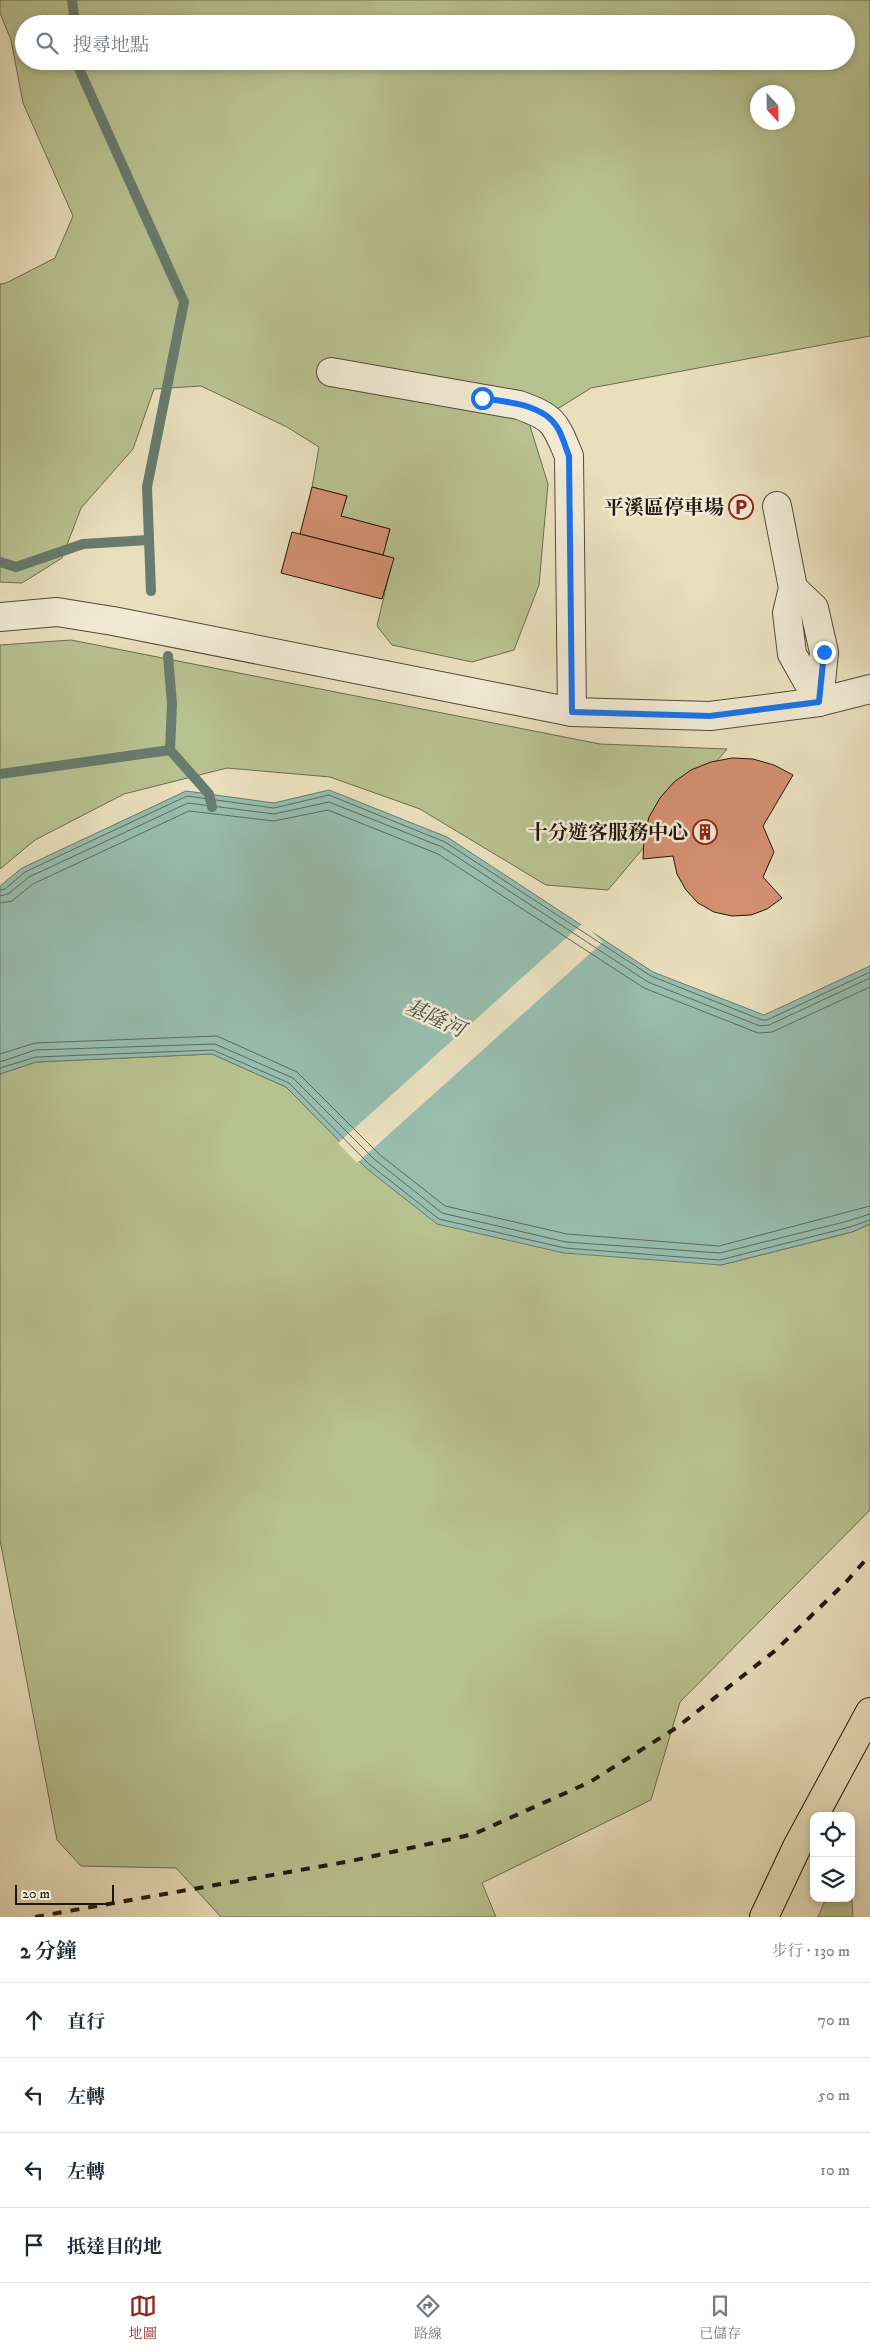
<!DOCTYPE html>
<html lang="zh-TW">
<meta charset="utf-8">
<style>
:root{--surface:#fff;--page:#f6f6f7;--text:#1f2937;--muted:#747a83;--line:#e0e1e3;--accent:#8f2418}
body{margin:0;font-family:"IM FELL DW Pica","Noto Serif TC",serif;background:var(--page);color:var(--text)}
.controls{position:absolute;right:15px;bottom:15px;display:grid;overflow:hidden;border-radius:10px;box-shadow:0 2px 8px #0003}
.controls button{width:45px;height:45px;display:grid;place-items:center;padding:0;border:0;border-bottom:1px solid var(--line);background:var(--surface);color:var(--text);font:25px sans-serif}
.compass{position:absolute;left:750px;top:85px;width:45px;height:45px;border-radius:50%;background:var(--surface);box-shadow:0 2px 8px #0003;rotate:158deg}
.scale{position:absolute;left:15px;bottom:12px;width:99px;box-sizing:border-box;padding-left:5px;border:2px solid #1f170d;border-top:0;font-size:14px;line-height:18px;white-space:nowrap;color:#1f170d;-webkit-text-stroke:4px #f1ead4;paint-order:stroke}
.stop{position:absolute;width:15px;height:15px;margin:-11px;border:4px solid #1a73e8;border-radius:50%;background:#fff}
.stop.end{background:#1a73e8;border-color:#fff;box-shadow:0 1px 5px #0008}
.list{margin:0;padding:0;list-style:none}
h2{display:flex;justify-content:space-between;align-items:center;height:65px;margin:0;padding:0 20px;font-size:21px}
h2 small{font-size:16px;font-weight:400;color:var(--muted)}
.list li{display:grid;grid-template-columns:32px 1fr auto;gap:15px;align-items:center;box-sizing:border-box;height:75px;padding:0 20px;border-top:1px solid var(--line)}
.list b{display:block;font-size:19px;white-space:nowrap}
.list em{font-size:16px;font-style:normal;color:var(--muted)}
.icon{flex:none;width:28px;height:28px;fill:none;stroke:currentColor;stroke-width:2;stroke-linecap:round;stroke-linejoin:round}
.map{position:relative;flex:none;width:870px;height:1917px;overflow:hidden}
.search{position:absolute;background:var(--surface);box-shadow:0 2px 8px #0003;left:15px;right:15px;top:15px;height:55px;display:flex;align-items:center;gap:12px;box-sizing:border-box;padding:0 18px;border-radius:28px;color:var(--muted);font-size:19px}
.sheet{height:365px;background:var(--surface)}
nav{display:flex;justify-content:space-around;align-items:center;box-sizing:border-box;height:70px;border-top:1px solid var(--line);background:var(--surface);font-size:14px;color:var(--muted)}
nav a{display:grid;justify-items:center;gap:2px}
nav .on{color:var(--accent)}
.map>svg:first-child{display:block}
.green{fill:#b8c190;stroke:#6c6c4e;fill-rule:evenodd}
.water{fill:#97bdaf;stroke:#677b6e}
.pier{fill:#e9dfbd}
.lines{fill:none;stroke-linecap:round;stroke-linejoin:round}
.shore{stroke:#5b6a5e;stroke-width:1}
.stream{stroke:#677b6e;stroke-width:10}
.building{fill:#d49172;stroke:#1f170d}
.minor-casing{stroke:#524939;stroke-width:30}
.major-casing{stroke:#1f170d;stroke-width:30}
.minor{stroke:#f1ead4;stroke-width:28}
.major{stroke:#e9dfbd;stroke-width:28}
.rail{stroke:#1f170d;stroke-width:4;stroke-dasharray:9 9;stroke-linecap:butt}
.route{stroke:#1a73e8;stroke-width:6}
.labels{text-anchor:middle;stroke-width:5;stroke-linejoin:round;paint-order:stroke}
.poi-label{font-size:20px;font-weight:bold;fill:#1f170d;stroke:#f1ead4;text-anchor:end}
.water-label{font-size:21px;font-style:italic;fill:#495146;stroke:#f1ead4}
</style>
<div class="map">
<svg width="870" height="1917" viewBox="0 0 870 1917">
<rect width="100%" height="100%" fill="#e9dfbd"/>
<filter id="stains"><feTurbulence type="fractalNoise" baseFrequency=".004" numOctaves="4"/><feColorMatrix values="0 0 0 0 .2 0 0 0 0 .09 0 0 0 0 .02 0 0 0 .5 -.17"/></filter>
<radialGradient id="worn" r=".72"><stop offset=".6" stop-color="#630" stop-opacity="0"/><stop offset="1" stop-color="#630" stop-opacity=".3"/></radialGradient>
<g class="green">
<path d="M 0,0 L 870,0 L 870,336 L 591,388 L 530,426 L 548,484 L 539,585 L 514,650 L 472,662 L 392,645 L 377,626 L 393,558 L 383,555 L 390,529 L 341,516 L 347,496 L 312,487 L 319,447 L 287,427 L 201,386 L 154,389 L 133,449 L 81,508 L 62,558 L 22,583 L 0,582 L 0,284 L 6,283 L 55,258 L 73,216 L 23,103 L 11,40 L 0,13 ZM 24,24 L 846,24 L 846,61 L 24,61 ZM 758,92 L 788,92 L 788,122 L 758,122 Z"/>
<polygon points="71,640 600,744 727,749 608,890 546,885 420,809 330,777 227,768 124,794 35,840 0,869 0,645"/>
<polygon points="212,1054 286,1087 366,1168 721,1265 852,1232 870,1224 870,1510 680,1702 651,1800 482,1883 496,1917 221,1917 176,1868 81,1866 57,1840 0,1540 0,1074 36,1062"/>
<polygon points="851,1886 853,1917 818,1917 826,1898 851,1898"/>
</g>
<polygon class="water" points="329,790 447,837 653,972 764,1015 870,966 870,1224 852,1232 721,1265 564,1253 437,1224 366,1168 286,1087 212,1054 36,1062 0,1074 0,886 22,868 186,791 274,803"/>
<polygon class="pier" points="583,923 603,942 357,1163 338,1143"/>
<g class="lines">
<g class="shore">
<polyline points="0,890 5,889 25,872 187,796 274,808 329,795 445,842 651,976 762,1020 767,1020 870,972"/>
<polyline points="0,896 8,894 29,877 188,803 274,814 329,802 442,847 648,982 760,1026 769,1025 870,978"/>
<polyline points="0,903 12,901 33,884 189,811 274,821 328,810 438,854 644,988 758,1033 772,1032 870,987"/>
<polyline points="0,1054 35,1043 217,1036 297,1072 379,1154 445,1206 567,1234 719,1246 870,1206"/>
<polyline points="0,1062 35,1050 215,1044 293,1078 374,1159 442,1213 566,1242 720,1253 848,1221 870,1214"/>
<polyline points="0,1068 36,1057 213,1050 289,1083 369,1164 439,1219 565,1248 720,1260 850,1227 870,1220"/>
</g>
<g class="stream">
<polyline points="72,0 75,24"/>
<polyline points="79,61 80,71 184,302 147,487 151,591"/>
<polyline points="0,562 16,567 83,544 148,540"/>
<polyline points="168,656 172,704 170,750 209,794 212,807"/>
<polyline points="0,774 170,750"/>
</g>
</g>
<g class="building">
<polygon points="312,487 347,496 341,516 390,529 383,555 300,534"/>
<polygon points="292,532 394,558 382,599 281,573"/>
<polygon points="732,758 753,759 774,765 793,775 763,826 774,852 763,877 782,898 767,909 751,915 732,916 714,912 698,903 686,890 677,874 673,856 643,859 644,837 649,817 660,798 674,782 691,770 711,762"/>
</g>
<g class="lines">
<defs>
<g id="minor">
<path d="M 331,372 L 519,405 C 555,418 555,423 569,456 L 572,712"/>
<polyline points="777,506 793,588 787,613 792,654 819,702"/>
<polyline points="793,588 814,608 824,652 819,702"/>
<polyline points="0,617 57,612 113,621 572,712 710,716 819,702 870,689"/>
</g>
<polyline id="major" points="764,1917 797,1847 870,1712"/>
</defs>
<use href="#minor" class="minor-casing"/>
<use href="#major" class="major-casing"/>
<use href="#minor" class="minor"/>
<use href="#major" class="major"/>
<polyline class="rail" points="35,1917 351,1861 474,1834 590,1782 676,1728 776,1650 847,1581 870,1555"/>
</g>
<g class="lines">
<path class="route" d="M 482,398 C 507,402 543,404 557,427 C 563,436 565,447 569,456 L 572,712 L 710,716 L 819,702 L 824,652"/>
</g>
<defs>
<symbol id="parking-ring" viewBox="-11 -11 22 22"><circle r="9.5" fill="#f1ead4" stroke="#8f2418" stroke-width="1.5"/><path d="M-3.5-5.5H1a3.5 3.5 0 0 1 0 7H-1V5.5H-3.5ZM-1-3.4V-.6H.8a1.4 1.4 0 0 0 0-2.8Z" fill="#8f2418"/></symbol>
<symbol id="building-ring" viewBox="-11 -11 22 22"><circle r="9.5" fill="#f1ead4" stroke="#8f2418" stroke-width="1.5"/><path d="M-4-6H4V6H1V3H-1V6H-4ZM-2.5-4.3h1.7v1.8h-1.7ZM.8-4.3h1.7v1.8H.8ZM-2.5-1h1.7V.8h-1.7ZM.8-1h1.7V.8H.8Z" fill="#8f2418"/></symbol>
</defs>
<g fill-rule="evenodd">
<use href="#parking-ring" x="727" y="493" width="28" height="28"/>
<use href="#building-ring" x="691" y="818" width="28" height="28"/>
</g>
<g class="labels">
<g class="poi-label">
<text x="724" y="514">平溪區停車場</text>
<text x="688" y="839">十分遊客服務中心</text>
</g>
<g class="water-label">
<text transform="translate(435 1018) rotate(24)" y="7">基隆河</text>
</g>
</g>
<rect width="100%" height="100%" filter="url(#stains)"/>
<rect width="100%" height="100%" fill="url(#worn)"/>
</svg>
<div class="controls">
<button><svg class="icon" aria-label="locate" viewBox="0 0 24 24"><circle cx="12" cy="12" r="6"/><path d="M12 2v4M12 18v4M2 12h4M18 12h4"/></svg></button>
<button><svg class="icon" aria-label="layers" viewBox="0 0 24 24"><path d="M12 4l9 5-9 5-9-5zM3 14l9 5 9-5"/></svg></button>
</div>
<svg class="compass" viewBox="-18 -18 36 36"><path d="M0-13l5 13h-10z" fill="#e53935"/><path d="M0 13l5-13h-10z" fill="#747a83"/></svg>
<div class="scale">20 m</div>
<div class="stop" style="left:482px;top:398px"></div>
<div class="stop end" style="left:824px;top:652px"></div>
<div class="search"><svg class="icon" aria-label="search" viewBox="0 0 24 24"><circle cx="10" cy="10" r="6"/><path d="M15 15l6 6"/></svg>搜尋地點</div>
</div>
<section class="sheet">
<h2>2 分鐘<small>步行 · 130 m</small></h2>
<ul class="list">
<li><svg class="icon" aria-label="ahead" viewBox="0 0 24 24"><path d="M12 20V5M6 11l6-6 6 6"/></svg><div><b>直行</b></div><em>70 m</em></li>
<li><svg class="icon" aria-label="left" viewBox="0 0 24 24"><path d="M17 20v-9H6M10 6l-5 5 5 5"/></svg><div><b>左轉</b></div><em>50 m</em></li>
<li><svg class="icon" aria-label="left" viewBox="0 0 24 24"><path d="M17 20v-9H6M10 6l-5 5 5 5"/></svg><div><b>左轉</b></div><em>10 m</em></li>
<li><svg class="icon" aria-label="arrive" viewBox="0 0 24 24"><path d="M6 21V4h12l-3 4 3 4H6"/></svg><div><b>抵達目的地</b></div></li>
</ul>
</section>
<nav>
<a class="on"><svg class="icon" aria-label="map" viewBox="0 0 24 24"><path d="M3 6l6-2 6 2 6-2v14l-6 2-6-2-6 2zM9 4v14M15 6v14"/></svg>地圖</a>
<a><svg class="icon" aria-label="directions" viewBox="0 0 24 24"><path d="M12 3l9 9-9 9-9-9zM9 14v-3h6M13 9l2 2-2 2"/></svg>路線</a>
<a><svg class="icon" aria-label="saved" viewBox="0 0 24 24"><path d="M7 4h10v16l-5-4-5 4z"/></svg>已儲存</a>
</nav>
